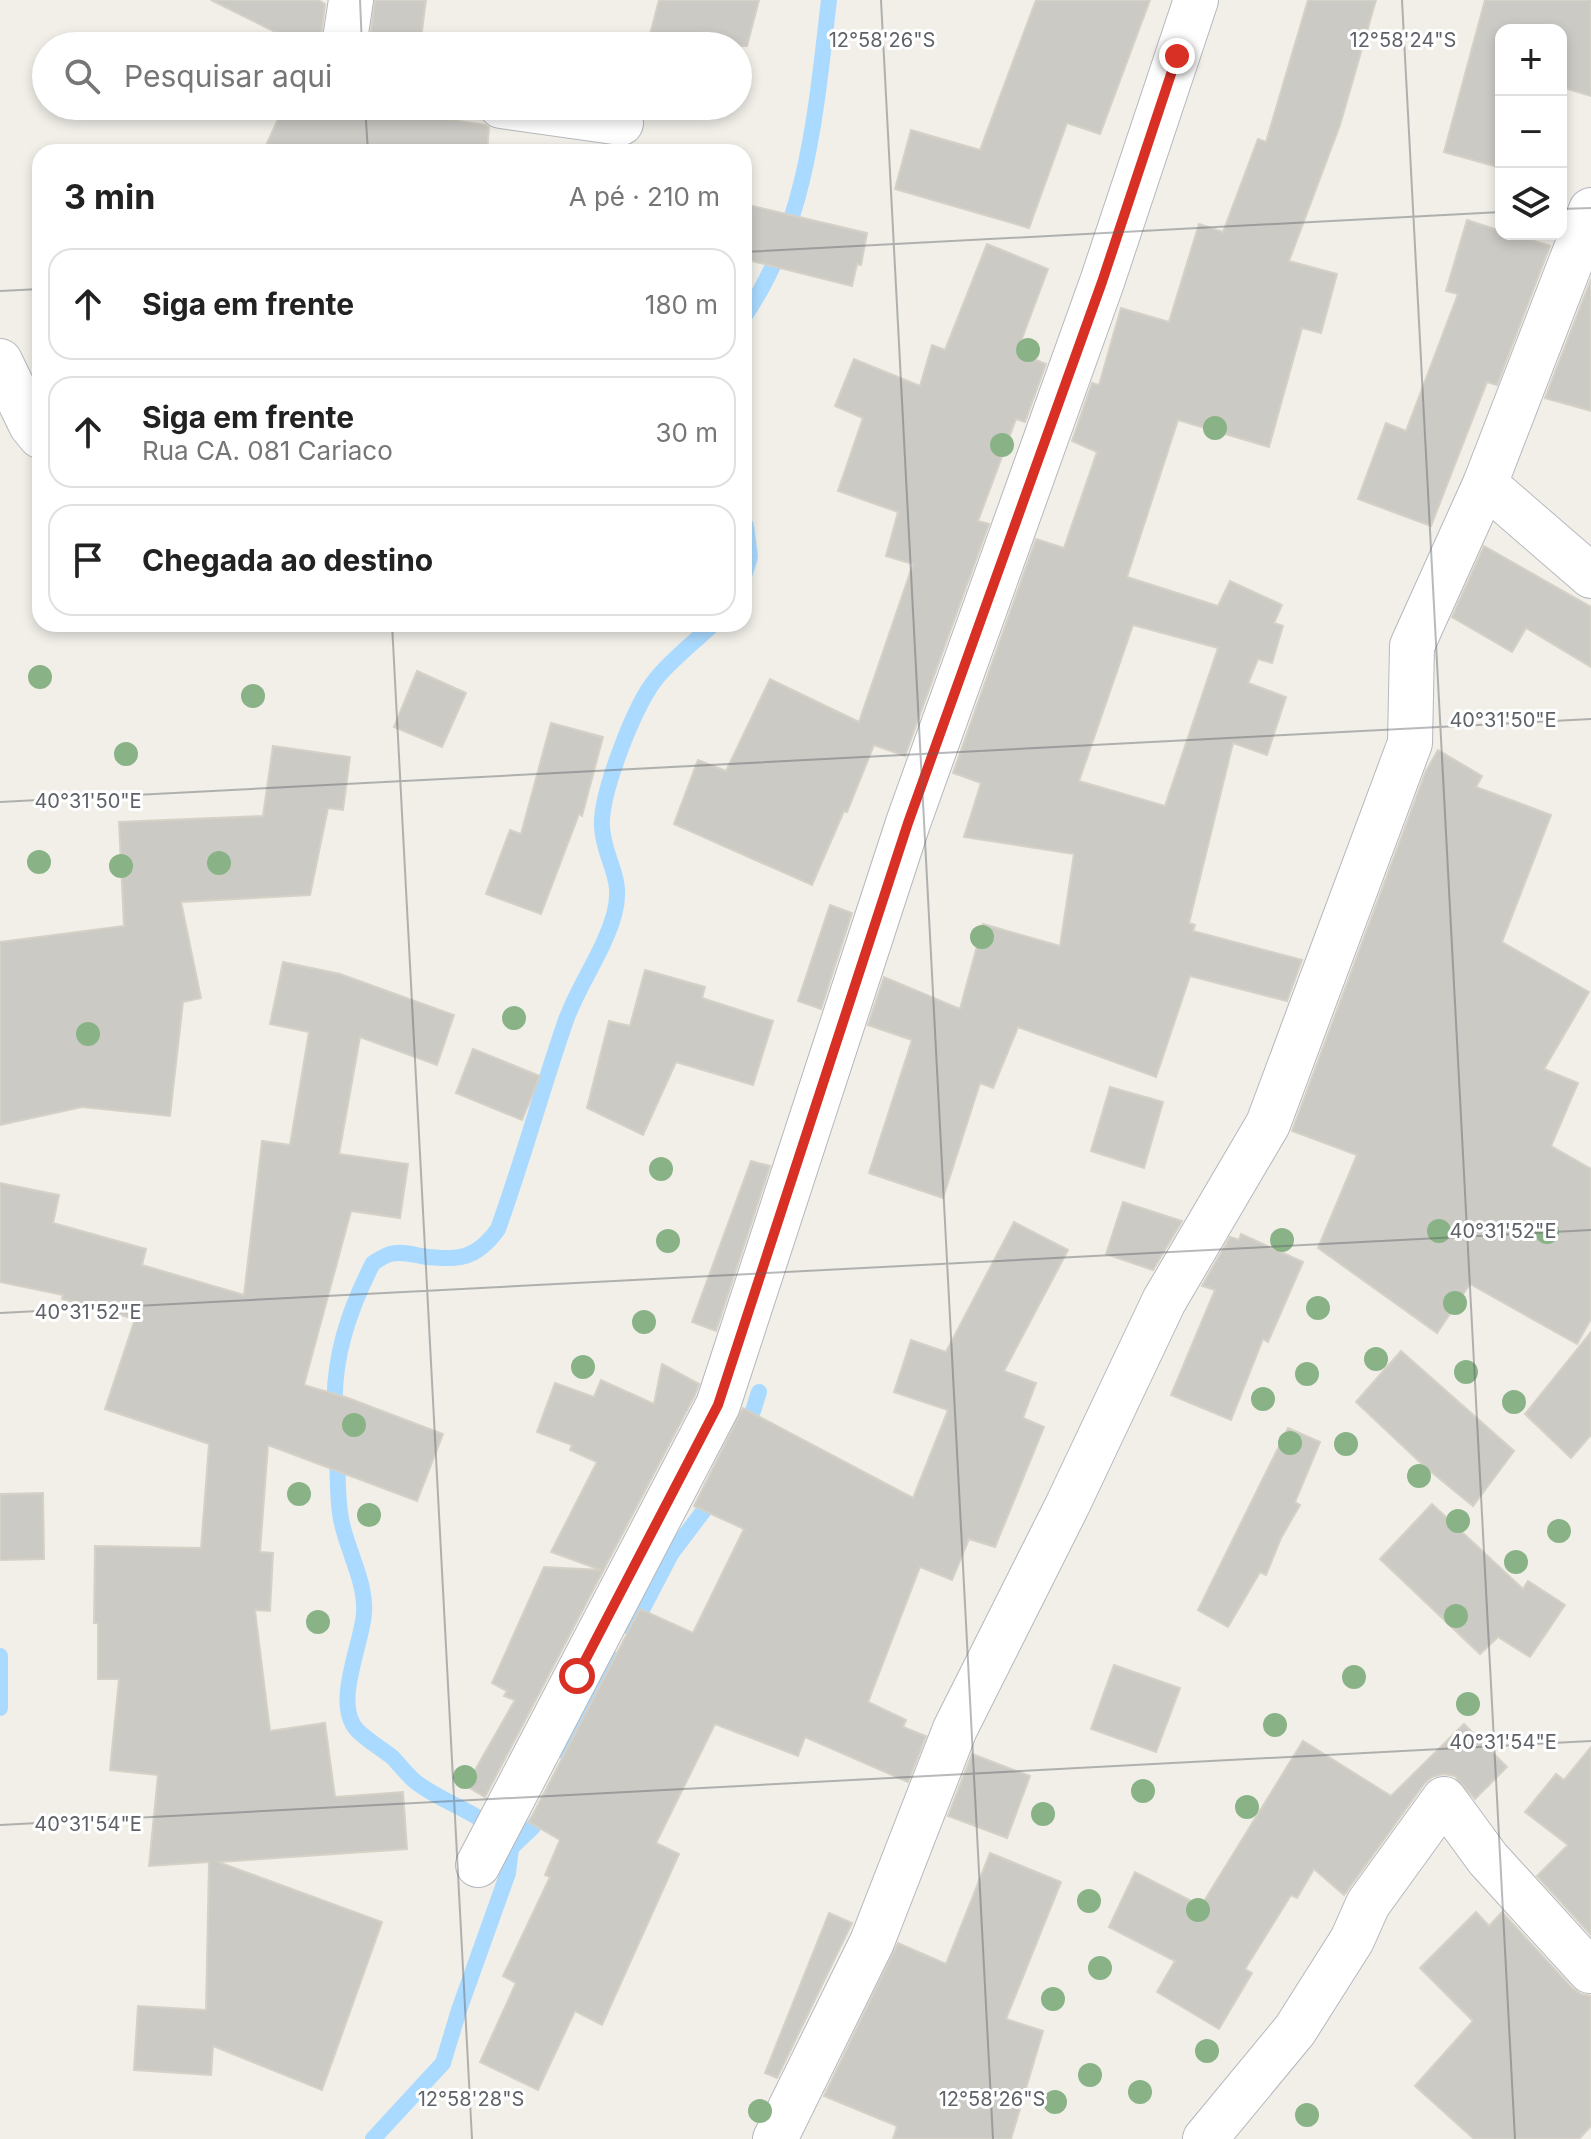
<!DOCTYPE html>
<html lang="pt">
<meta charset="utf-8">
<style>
:root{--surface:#fff;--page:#f2f2f2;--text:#222;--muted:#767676;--line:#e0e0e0}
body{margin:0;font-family:Inter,sans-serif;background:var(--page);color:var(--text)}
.controls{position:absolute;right:24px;top:24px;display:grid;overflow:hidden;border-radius:16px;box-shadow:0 4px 12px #0003}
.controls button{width:72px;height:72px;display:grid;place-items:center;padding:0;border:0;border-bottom:2px solid var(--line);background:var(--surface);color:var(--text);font:40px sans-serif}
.stop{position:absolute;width:24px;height:24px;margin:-18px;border:6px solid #d93025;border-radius:50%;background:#fff}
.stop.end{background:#d93025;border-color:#fff;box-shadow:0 2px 8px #0008}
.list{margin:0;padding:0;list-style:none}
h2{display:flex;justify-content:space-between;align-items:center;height:104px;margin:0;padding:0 32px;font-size:34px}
h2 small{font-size:26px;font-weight:400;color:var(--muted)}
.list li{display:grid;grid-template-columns:52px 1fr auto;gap:24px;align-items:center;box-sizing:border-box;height:112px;margin:0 16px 16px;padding:0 16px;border:2px solid var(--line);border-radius:24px}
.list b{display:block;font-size:30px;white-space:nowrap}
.list p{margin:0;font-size:26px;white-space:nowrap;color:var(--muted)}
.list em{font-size:26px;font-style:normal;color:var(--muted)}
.icon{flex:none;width:44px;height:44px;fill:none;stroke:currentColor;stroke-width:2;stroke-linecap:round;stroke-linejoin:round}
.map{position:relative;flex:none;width:1591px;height:2139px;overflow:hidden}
.search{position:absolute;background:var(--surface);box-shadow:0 4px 12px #0003;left:32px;top:32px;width:720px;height:88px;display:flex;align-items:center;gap:20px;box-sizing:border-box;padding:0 28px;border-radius:44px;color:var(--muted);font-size:30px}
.panel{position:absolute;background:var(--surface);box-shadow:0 4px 12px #0003;left:32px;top:144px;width:720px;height:488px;border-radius:24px}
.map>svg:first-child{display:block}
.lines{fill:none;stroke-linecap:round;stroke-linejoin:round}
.stream{stroke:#aadaff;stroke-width:16}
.building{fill:#cccac5;stroke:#d6d1c6;stroke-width:2;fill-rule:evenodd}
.minor-casing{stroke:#b5b8bc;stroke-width:46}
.minor{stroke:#fff;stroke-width:44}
.tree{fill:#89b387}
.route{stroke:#d93025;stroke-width:10}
.ticks{fill:none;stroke:#5f6368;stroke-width:2;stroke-opacity:0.45}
.ticks-label{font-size:20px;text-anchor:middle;fill:#5f6368;stroke:#fff;stroke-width:6;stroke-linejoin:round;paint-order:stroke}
</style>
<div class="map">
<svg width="1591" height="2139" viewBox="0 0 1591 2139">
<rect width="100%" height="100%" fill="#f1efe8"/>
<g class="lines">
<g class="stream">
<path d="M 744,317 C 808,224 816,109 829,0"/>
<polyline points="744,525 746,526 750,557 744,576"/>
<path d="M 335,1413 C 332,1359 349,1310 373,1263 C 378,1260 384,1256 390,1254 C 400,1251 411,1254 421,1256 C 457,1261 476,1260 498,1229 C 523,1160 542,1089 566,1020 C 579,984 603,953 614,915 C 625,877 604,861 602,827 C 600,794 635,704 656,679 C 672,659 695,642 713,624"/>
<polyline points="746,1433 759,1392"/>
<path d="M 337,1452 C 338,1474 337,1498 341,1519 C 347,1551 366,1581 364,1613 C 362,1645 332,1705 358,1731 C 368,1741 381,1748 392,1757 C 400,1765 408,1776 417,1783 C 453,1809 482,1810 511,1848 L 508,1873 L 459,2010 L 443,2063 L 373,2139"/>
<polyline points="632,1629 671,1554 717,1493"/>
<polyline points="0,1656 0,1708"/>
<polyline points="568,1756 578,1720 615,1660"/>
<polyline points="511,1848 533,1827 547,1807"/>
</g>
</g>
<g class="building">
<polygon points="211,0 318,0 325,4 320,46 303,46"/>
<polygon points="375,0 426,0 420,46 369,46"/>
<polygon points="659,0 759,0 747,46 647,46"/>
<polygon points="1036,0 1150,0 1100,134 1067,123 1029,228 895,189 911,130 980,150"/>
<path d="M 1308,0 L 1376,0 L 1340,125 L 1289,261 L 1337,274 L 1321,333 L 1302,328 L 1269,447 L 1178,420 L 1127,577 L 1218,606 L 1230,581 L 1282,605 L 1274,623 L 1283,626 L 1272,663 L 1258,659 L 1248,683 L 1286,697 L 1267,755 L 1233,743 L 1189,923 L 1195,925 L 1193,931 L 1302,960 L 1287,1001 L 1190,976 L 1156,1077 L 1018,1027 L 993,1088 L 980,1083 L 943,1198 L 869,1173 L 912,1040 L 868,1025 L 884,977 L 960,1009 L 983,924 L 1060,946 L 1074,854 L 964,837 L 981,783 L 953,773 L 1036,539 L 1064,548 L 1097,452 L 1072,441 L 1092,383 L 1099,385 L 1121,308 L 1169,322 L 1199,224 L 1223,232 L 1258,139 L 1266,142 ZM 1133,625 L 1218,648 L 1165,806 L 1079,781 Z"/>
<polygon points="1485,0 1591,0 1591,96 1561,87 1561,30 1501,30 1501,168 1444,152"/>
<polygon points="284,106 361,106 485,125 489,127 487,152 263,152"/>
<polygon points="744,204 867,233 861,265 857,264 852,286 744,259"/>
<polygon points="1467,220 1501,231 1501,234 1512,234 1550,246 1497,385 1487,382 1431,526 1358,499 1386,423 1406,431 1458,294 1446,291"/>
<polygon points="987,244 1048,269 1017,352 1046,364 1025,422 1016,419 978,521 989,524 905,756 874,745 847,812 844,811 812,885 674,824 698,760 726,771 770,679 859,722 913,564 886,556 898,512 838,491 863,418 835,406 854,359 920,386 932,345 945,350"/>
<polygon points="1591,279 1591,411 1545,398"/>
<polygon points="1484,546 1591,607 1591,667 1526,628 1512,652 1452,617"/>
<polygon points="417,671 466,693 442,747 394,727"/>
<polygon points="551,723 603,737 582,816 579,814 541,914 486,894 510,830 521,834"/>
<polygon points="273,746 350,757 343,810 328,808 310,895 181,902 201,998 183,1002 170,1116 82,1107 0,1125 0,942 124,926 119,822 263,816"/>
<polygon points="1438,750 1482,776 1476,787 1551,815 1502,942 1589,992 1544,1069 1578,1083 1551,1146 1591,1169 1591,1319 1577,1344 1470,1284 1437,1333 1318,1248 1357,1155 1292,1131 1426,771"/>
<polygon points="830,905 852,913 821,1009 798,1001"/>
<polygon points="283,962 340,974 454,1015 437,1065 360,1037 339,1154 408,1164 400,1218 351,1211 304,1385 348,1398 443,1434 417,1501 268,1445 260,1552 273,1553 270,1611 255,1610 270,1731 325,1723 335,1797 403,1792 407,1849 218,1862 382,1922 322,2090 213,2046 211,2075 134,2070 138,2006 206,2010 209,1862 149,1866 158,1775 110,1770 119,1679 98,1679 98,1623 94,1623 95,1546 201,1548 209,1444 105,1409 135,1319 62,1299 63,1295 0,1282 0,1183 59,1195 53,1223 146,1249 142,1265 244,1295 262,1141 290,1145 309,1032 270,1024"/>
<polygon points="645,970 705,987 702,998 773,1021 753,1085 676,1062 643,1135 587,1108 609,1021 630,1026"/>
<polygon points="473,1049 540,1076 522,1120 456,1093"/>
<polygon points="1110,1087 1163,1102 1144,1168 1091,1151"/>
<polygon points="751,1161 770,1166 716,1331 692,1322"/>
<polygon points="1123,1202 1182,1221 1153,1270 1106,1254"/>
<polygon points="1014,1222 1068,1250 1004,1371 1036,1383 1023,1418 1044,1427 995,1547 969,1539 952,1580 920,1567 868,1702 906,1720 903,1727 926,1736 908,1782 805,1737 798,1756 715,1724 656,1843 679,1854 602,2025 575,2011 538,2090 480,2062 516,1983 503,1976 550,1877 545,1875 560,1840 529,1822 640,1609 693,1633 744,1529 694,1506 743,1408 913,1498 948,1410 894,1392 911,1340 946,1352"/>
<polygon points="1241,1234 1303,1262 1268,1342 1263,1339 1231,1420 1171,1395 1215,1290 1202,1286 1230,1237 1239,1240"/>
<polygon points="1591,1332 1591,1435 1571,1458 1525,1414"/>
<polygon points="1401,1351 1514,1451 1473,1506 1424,1466 1356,1402"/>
<polygon points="662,1364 699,1384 695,1395 485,1797 466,1786 515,1700 504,1696 507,1691 492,1683 544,1567 601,1570 551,1552 597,1462 570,1450 572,1445 537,1432 555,1383 594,1397 601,1380 654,1404"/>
<polygon points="1288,1428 1320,1442 1295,1502 1300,1505 1281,1538 1266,1575 1260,1572 1228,1627 1198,1610"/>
<polygon points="43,1493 44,1559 0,1560 0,1494"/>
<polygon points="1432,1504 1523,1589 1528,1581 1565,1605 1530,1657 1498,1637 1480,1654 1380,1559"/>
<polygon points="1114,1665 1180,1688 1156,1752 1091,1729"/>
<polygon points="1464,1724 1507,1767 1475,1799 1455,1776 1443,1774 1432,1777 1424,1784 1344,1895 1314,1869 1297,1898 1291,1895 1245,1969 1252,1973 1219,2029 1157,1992 1175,1961 1109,1927 1135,1872 1201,1906 1303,1741 1391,1796"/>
<polygon points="1591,1747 1591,1935 1537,1876 1568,1845 1525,1812 1556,1774 1564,1780"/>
<polygon points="972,1754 1030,1776 1007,1838 948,1816"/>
<polygon points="990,1853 1061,1882 1006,2019 1043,2031 1011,2139 893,2139 897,2126 824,2096 898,1943 946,1964"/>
<polygon points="1476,1912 1489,1926 1502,1912 1572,1988 1581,1994 1591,1996 1591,2126 1579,2139 1474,2139 1415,2086 1473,2021 1420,1968"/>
<polygon points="829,1913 852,1923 777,2078 765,2073"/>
</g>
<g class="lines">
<defs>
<g id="minor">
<polyline points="344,46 351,0"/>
<polyline points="501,106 621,123"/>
<polyline points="0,361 31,425 40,436"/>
<polyline points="1485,484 1591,576"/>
<polyline points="478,1865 718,1405 908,823 1102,282 1196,0"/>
<polyline points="775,2139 872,1942 955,1729 1067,1506 1164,1301 1268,1124 1410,743 1412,646 1485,484 1591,210"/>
<polyline points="1205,2139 1295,2030 1352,1940 1368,1904 1444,1799 1488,1859 1590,1971 1591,1969"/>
</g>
</defs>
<use href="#minor" class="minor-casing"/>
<use href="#minor" class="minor"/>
</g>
<g class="tree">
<circle cx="1028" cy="350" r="12"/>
<circle cx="1215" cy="428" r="12"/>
<circle cx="1002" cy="445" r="12"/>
<circle cx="40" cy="677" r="12"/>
<circle cx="253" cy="696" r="12"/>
<circle cx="126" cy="754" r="12"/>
<circle cx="39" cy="862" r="12"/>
<circle cx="219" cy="863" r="12"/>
<circle cx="121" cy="866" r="12"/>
<circle cx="982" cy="937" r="12"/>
<circle cx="514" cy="1018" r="12"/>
<circle cx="88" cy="1034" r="12"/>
<circle cx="661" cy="1169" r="12"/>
<circle cx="1439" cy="1231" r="12"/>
<circle cx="1547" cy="1232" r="12"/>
<circle cx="1282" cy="1240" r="12"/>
<circle cx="668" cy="1241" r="12"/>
<circle cx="1455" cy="1303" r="12"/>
<circle cx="1318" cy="1308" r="12"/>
<circle cx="644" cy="1322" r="12"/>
<circle cx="1376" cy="1359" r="12"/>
<circle cx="583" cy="1367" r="12"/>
<circle cx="1466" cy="1372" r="12"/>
<circle cx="1307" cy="1374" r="12"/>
<circle cx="1263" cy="1399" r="12"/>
<circle cx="1514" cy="1402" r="12"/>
<circle cx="354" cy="1425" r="12"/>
<circle cx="1290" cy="1443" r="12"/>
<circle cx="1346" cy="1444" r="12"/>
<circle cx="1419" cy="1476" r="12"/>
<circle cx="299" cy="1494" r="12"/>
<circle cx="369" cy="1515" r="12"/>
<circle cx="1458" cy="1521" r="12"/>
<circle cx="1559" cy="1531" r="12"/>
<circle cx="1516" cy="1562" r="12"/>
<circle cx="1456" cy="1616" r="12"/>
<circle cx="318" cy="1622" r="12"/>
<circle cx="1354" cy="1677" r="12"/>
<circle cx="1468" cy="1704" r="12"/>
<circle cx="1275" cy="1725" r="12"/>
<circle cx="465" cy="1777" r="12"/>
<circle cx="1143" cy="1791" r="12"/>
<circle cx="1247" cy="1807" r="12"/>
<circle cx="1043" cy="1814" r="12"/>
<circle cx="1089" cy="1901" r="12"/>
<circle cx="1198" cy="1910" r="12"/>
<circle cx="1100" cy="1968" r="12"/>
<circle cx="1053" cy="1999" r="12"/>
<circle cx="1207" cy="2051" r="12"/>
<circle cx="1090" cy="2075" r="12"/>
<circle cx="1140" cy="2092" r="12"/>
<circle cx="1055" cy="2102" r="12"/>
<circle cx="760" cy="2111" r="12"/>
<circle cx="1307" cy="2115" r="12"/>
</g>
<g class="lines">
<polyline class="route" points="577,1676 718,1405 908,823 1102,282 1177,56"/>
</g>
<path class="ticks" d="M 360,0 L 362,46M 881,0 L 993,2139M 1402,0 L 1515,2139M 365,106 L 368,152M 1561,209 L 1591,208M 744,252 L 1501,212M 0,291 L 40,289M 392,624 L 472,2139M 0,802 L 1591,719M 0,1313 L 1591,1230M 0,1825 L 1591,1741"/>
<g class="ticks-label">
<text x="882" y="47">12°58'26"S</text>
<text x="1403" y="47">12°58'24"S</text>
<text x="1503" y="727">40°31'50"E</text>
<text x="88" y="808">40°31'50"E</text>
<text x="1503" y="1238">40°31'52"E</text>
<text x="88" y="1319">40°31'52"E</text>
<text x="1503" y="1749">40°31'54"E</text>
<text x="88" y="1831">40°31'54"E</text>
<text x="471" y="2106">12°58'28"S</text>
<text x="992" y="2106">12°58'26"S</text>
</g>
</svg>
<div class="controls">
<button>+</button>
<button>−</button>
<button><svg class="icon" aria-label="layers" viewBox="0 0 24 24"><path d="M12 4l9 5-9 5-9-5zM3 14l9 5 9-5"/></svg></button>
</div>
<div class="stop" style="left:577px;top:1676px"></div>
<div class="stop end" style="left:1177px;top:56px"></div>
<div class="search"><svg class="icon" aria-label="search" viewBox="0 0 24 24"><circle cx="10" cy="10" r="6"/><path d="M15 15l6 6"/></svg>Pesquisar aqui</div>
<section class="panel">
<h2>3 min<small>A pé · 210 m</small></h2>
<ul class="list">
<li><svg class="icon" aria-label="ahead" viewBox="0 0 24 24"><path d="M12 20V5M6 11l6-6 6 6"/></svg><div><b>Siga em frente</b></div><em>180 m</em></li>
<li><svg class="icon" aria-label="ahead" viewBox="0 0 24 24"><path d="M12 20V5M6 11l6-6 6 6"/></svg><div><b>Siga em frente</b><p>Rua CA. 081 Cariaco</p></div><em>30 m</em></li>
<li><svg class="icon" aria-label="arrive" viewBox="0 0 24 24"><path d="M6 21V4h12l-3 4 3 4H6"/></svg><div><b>Chegada ao destino</b></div></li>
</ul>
</section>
</div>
